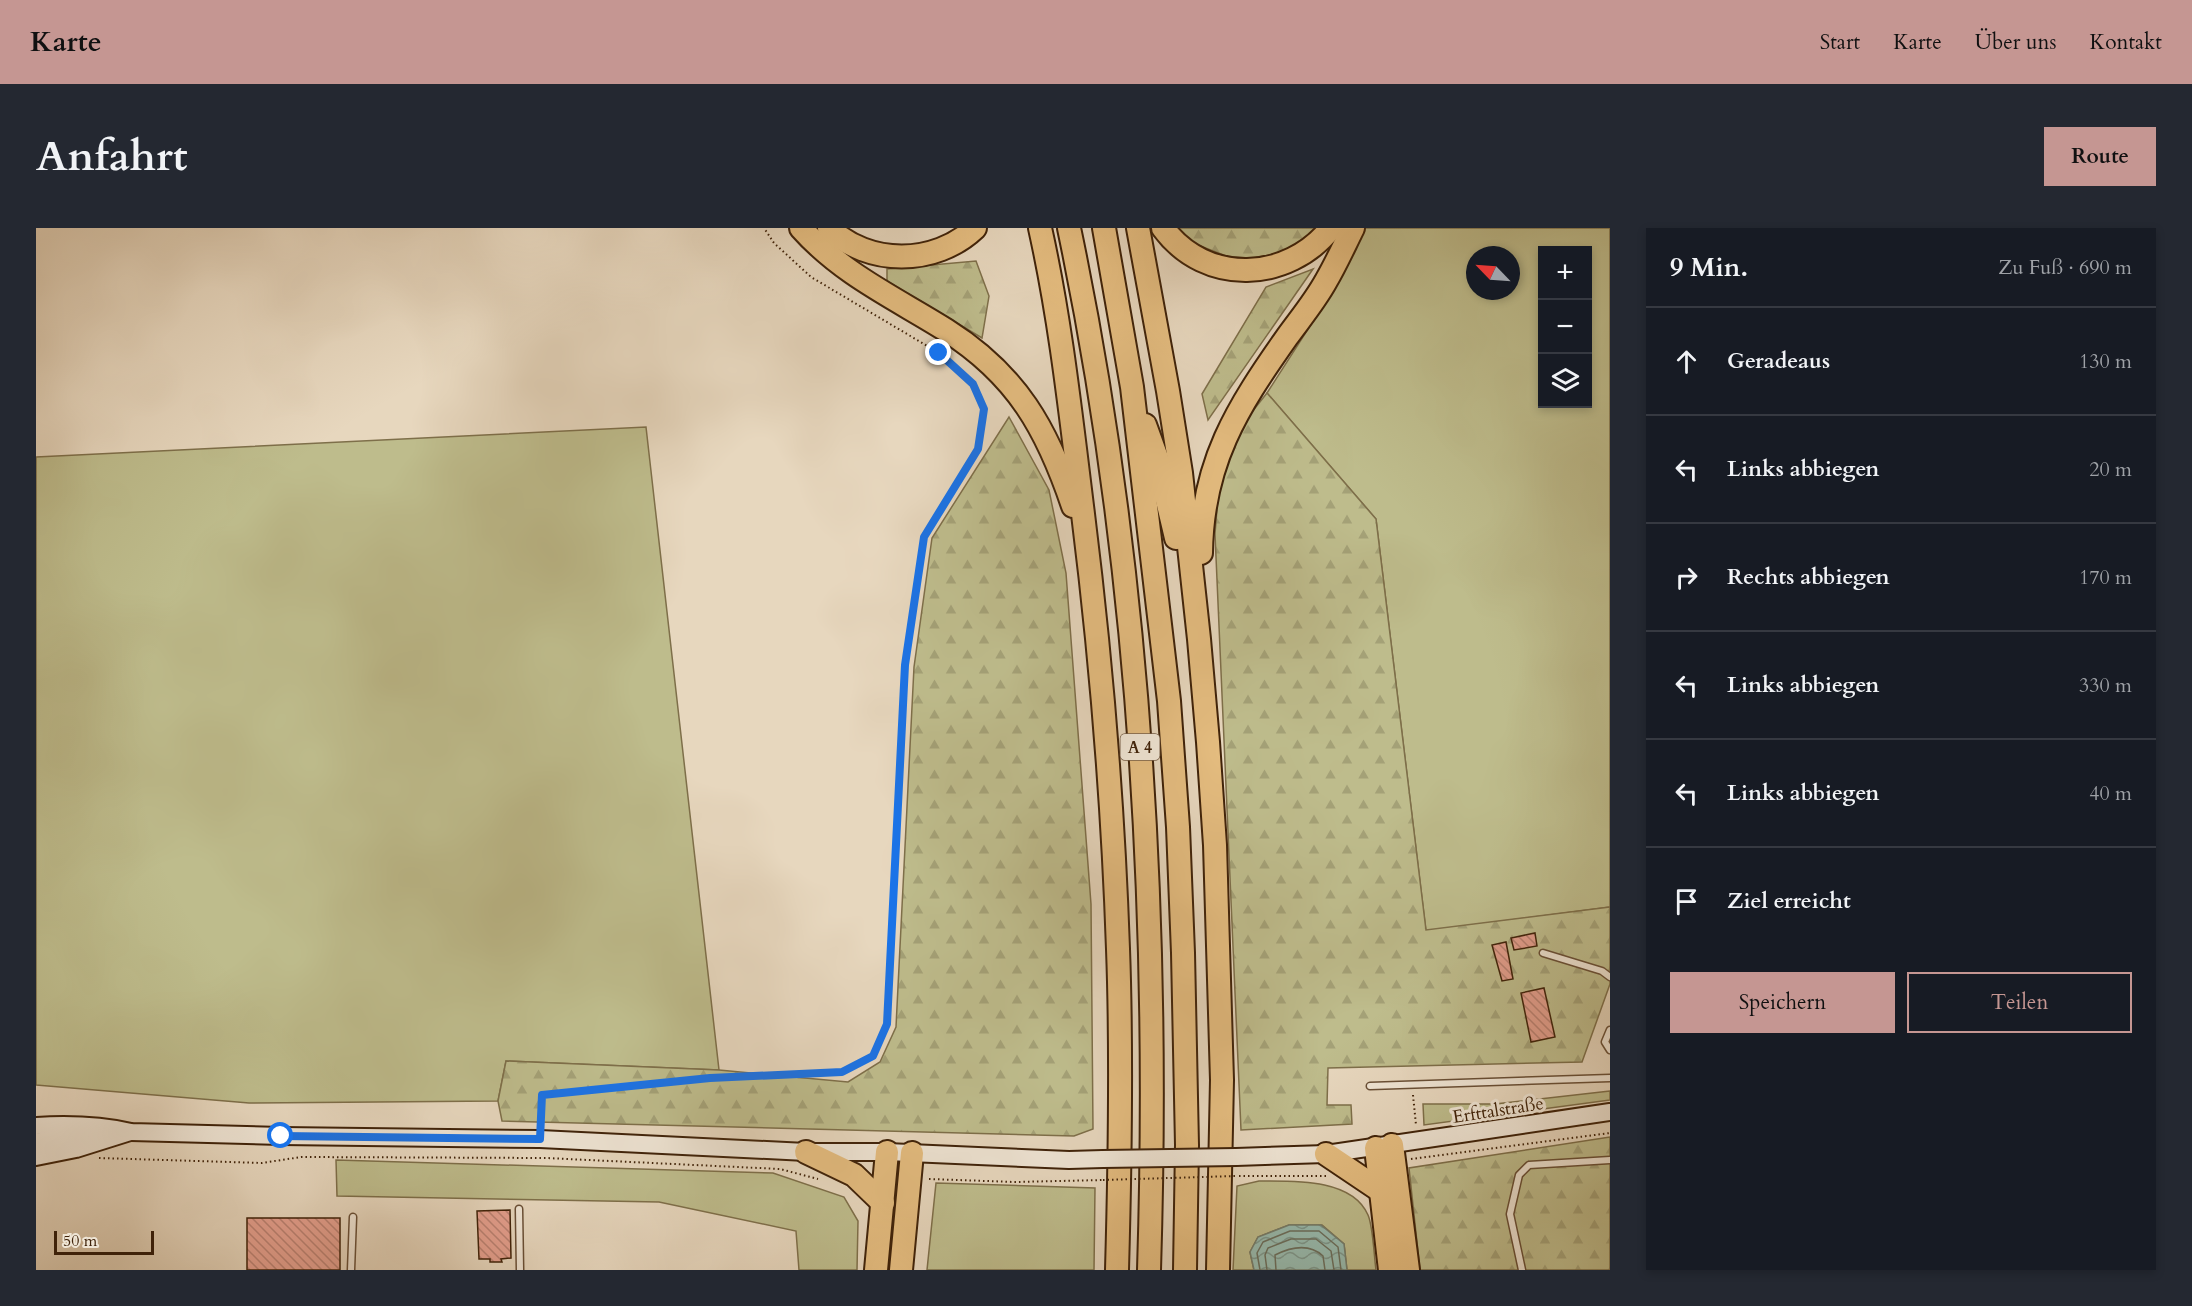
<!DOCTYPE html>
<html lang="de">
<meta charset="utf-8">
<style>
:root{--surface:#171b24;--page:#242831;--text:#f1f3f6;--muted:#9ea1a6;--line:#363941;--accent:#c59692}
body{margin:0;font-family:Cardo,serif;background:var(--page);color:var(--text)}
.controls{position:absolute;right:18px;top:18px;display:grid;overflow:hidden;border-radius:0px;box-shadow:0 3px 9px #0003}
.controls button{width:54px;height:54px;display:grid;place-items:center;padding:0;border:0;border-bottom:2px solid var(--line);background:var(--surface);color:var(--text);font:30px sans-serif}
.compass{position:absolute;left:1430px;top:18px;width:54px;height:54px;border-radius:50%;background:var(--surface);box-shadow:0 3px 9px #0003;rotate:295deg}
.scale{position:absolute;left:18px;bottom:15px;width:100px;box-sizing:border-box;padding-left:6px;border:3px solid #3f2209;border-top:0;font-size:16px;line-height:21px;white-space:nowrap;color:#3f2209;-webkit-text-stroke:4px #efe5d5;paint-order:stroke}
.stop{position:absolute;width:18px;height:18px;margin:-14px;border:4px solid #1a73e8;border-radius:50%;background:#fff}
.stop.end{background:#1a73e8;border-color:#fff;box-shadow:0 2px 6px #0008}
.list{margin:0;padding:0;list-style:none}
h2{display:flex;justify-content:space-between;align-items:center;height:78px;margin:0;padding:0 24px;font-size:26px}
h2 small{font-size:20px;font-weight:400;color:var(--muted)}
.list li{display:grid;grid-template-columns:39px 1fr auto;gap:18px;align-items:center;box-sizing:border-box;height:108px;padding:0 24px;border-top:2px solid var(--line)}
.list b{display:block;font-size:22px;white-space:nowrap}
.list em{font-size:20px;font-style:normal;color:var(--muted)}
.actions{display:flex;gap:12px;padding:18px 24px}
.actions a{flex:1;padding:14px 0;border:2px solid var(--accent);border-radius:0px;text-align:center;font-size:21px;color:var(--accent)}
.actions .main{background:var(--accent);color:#111}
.icon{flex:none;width:33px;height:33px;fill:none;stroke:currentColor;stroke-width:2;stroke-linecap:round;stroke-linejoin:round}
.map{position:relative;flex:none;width:1574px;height:1042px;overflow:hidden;border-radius:0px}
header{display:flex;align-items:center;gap:36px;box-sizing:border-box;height:84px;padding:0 30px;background:var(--accent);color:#111}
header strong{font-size:28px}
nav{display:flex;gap:33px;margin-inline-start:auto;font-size:21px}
.intro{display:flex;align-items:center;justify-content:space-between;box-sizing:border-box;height:144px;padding:0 36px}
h1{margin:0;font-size:42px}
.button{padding:15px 27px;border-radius:0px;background:var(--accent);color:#111;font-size:21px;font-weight:700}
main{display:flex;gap:36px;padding:0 36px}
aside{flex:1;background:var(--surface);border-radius:0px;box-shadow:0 3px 9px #0003}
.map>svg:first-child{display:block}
.green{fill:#bebc8c;stroke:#7e6f4a;stroke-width:1.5;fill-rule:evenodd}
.forest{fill:url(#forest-firs);stroke:#7e6f4a;stroke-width:1.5}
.water{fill:url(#water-waves);stroke:#747d6c;stroke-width:1.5}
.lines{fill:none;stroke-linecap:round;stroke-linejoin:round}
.shore{stroke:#6b6e5c;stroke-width:1.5}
.building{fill:url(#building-back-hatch);stroke:#3f2209;stroke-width:1.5}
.lane-casing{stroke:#694f36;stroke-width:9}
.secondary-casing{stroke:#3f2209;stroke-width:20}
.highway-casing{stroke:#3f2209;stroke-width:26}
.path{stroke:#3f2209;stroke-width:2;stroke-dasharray:1.5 3;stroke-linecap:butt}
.lane{stroke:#efe5d5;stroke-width:6}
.secondary{stroke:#efe5d5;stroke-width:16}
.highway{stroke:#e4bc7f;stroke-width:22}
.secondary-bridge-casing{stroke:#3f2209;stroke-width:20;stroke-linecap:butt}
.path-bridge{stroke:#3f2209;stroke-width:2;stroke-dasharray:1.5 3;stroke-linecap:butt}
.secondary-bridge{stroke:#efe5d5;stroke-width:16}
.route{stroke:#1a73e8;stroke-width:8}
.labels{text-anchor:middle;stroke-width:6;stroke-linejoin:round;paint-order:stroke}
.shield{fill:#efe5d5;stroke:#745c46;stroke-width:1.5}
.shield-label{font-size:16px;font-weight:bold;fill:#3f2209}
.street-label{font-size:18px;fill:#3f2209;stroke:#efe5d5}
</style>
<header>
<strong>Karte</strong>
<nav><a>Start</a><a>Karte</a><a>Über uns</a><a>Kontakt</a></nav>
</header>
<div class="intro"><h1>Anfahrt</h1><a class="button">Route</a></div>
<main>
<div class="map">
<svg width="1574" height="1042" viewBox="0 0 1574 1042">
<defs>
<pattern id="forest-firs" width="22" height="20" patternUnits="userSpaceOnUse" patternTransform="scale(1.5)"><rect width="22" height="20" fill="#bebc8c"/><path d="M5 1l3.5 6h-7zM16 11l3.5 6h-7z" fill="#a4a177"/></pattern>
<pattern id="water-waves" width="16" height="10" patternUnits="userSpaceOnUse" patternTransform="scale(1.5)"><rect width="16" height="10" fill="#97baae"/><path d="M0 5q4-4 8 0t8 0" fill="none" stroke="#7d978c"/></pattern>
<pattern id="building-back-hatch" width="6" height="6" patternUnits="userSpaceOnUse" patternTransform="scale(1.5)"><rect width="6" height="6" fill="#e49f8e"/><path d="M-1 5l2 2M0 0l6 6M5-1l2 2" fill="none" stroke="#ba8172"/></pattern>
</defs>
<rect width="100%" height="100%" fill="#e7d7be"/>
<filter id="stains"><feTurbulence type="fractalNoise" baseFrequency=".00333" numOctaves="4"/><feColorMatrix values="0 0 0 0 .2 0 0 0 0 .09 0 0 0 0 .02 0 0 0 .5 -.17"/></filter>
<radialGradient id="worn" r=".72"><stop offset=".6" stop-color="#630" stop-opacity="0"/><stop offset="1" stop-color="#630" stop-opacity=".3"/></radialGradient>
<g class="green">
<path d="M 1326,0 L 1574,0 L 1574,679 L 1390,703 L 1340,291 L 1231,165 L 1301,56 ZM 1506,22 L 1552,22 L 1552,176 L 1506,176 ZM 1439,27 L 1475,27 L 1475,63 L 1439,63 Z"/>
<polygon points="610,199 683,842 470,833 462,873 213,875 0,857 0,229"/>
<polygon points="1574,863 1574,872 1388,897 1387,876 1459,876"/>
<polygon points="300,932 737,945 808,969 822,993 821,1042 763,1042 760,1003 623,974 301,968"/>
<path d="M 1223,953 C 1257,953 1316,950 1332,987 C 1337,998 1338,1028 1340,1042 L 1311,1042 L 1308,1016 L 1286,997 L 1253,997 L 1222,1009 L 1214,1024 L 1218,1042 L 1197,1042 L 1201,958 Z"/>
<polygon points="900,955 1059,960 1058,1042 891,1042"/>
</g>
<g class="forest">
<polygon points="1135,0 1287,0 1258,22 1203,33 1154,14"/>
<polygon points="940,33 953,68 946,110 851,53 851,41"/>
<polygon points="1277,41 1172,192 1166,166 1230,59"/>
<polygon points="1231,165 1340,291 1390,702 1574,679 1574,756 1546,834 1292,840 1291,877 1315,877 1316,896 1205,902 1179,306 1183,256 1208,194"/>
<polygon points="973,189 1013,262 1030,345 1055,676 1057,901 1038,908 466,893 462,873 470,833 683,842 812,854 844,834 860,799 878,439 896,310"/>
<polygon points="1574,909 1574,1042 1384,1042 1373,940"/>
</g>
<polygon class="water" points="1253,997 1285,997 1308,1016 1311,1042 1218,1042 1214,1024 1222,1009"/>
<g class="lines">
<g class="shore">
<polyline points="1224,1042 1221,1025 1227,1014 1254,1003 1283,1003 1302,1019 1305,1042"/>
<polyline points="1231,1042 1229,1027 1232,1020 1255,1011 1280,1011 1295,1023 1298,1042"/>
<path d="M 1240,1042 L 1239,1027 C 1255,1019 1273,1015 1287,1028 L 1289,1042"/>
</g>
</g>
<g class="building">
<polygon points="1499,705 1501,718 1478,722 1475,710"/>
<polygon points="1470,714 1477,751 1466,753 1456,717"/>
<polygon points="1508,760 1519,809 1495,814 1485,765"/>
<polygon points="474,982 475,1030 465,1031 466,1034 454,1034 454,1031 443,1031 441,983"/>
<rect x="211" y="990" width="93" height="52"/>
</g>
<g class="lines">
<defs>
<g id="lane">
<polyline points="1507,725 1566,743 1574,749"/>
<polyline points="1574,802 1569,814 1574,822"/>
<polyline points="1334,858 1574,850"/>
<polyline points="483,981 484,1042"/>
<polyline points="315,1042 317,989"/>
<polyline points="1486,1042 1474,986 1483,947 1493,937 1574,932"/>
</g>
<g id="secondary">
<path d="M 0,898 C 32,896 64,897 95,904 L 245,908 L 504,911 L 770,924 L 851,924 L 1033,932 L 1067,931"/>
<polyline points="0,914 22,910 56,910"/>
<polyline points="0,929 40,921 94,904"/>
<polyline points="1200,929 1290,926 1574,884"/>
</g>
<g id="highway">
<path d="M 765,0 C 806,46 859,70 910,102 C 981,147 1011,201 1037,278"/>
<path d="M 793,0 C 832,38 899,38 939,0"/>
<path d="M 1004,0 C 1025,94 1035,190 1047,286 C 1065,430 1077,576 1082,721 C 1086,828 1084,935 1081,1042"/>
<path d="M 1033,0 C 1105,342 1124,693 1113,1042"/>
<polyline points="1068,0 1096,159 1133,473 1142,599 1147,725 1151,917 1149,1042"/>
<polyline points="1102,0 1132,163 1145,245 1163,411 1172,514 1179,617 1186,852 1182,1042"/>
<path d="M 1127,0 C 1170,58 1252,54 1295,0"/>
<polyline points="1109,197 1121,230 1140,310"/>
<path d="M 1165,325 C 1166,235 1201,180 1251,109 C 1264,91 1279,73 1290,53 C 1300,36 1308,18 1317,0"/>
<polyline points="1356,917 1372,1042"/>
<polyline points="1340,920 1354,1042"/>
<polyline points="770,924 818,947 847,975"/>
<polyline points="1290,926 1345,963"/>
<polyline points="840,1042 851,924"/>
<polyline points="865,1042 876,925"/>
</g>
</defs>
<use href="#lane" class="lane-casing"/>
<use href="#secondary" class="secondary-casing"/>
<use href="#highway" class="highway-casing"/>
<g class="path">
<polyline points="1377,867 1380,897"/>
<polyline points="505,896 506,867 673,850 806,844 837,828 851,796 869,437 888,309 942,221 948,181 937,156 903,125 775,49 738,15 728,0"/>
<polyline points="63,930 226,935 265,929 510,930 744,941 782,951"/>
<polyline points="1375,931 1574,905"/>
<polyline points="1203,948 1290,948"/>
<polyline points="893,951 979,954 1067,952"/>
</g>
<use href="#lane" class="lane"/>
<use href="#secondary" class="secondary"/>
<use href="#highway" class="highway"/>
<defs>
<polyline id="secondary-bridge" points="1067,931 1200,929"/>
</defs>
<use href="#secondary-bridge" class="secondary-bridge-casing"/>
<polyline class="path-bridge" points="1067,952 1200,948"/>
<use href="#secondary-bridge" class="secondary-bridge"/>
</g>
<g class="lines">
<polyline class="route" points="245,908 504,911 506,867 674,850 806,844 837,828 851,796 869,437 888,309 942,221 948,181 937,156 903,125"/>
</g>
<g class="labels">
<rect class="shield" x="1084.5" y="506" width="39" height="26" rx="4.5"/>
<g class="shield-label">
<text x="1104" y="525">A 4</text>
</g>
<g class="street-label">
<text transform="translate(1462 882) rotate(-9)" y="6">Erfttalstraße</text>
</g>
</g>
<rect width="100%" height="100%" filter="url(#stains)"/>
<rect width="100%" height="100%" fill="url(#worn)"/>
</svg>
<div class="controls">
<button>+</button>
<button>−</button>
<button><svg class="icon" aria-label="layers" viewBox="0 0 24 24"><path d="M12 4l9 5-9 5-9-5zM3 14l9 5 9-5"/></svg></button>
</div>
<svg class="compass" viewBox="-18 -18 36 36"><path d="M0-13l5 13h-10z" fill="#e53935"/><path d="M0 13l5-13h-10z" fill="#9ea1a6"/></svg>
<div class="scale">50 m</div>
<div class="stop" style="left:245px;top:908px"></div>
<div class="stop end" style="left:903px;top:125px"></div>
</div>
<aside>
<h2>9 Min.<small>Zu Fuß · 690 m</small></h2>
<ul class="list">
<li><svg class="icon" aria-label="ahead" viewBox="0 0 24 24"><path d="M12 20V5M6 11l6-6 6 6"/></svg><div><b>Geradeaus</b></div><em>130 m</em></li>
<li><svg class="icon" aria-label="left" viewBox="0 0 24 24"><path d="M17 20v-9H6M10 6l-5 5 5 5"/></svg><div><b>Links abbiegen</b></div><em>20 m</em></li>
<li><svg class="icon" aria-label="right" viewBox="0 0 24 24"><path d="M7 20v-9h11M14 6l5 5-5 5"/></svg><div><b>Rechts abbiegen</b></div><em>170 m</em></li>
<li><svg class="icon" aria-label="left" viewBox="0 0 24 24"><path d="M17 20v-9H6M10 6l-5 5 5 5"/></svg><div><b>Links abbiegen</b></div><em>330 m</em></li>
<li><svg class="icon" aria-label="left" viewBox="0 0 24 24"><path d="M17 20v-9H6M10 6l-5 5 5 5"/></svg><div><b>Links abbiegen</b></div><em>40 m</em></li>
<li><svg class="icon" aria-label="arrive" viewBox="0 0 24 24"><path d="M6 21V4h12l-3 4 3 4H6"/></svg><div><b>Ziel erreicht</b></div></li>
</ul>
<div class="actions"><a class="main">Speichern</a><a>Teilen</a></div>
</aside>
</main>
